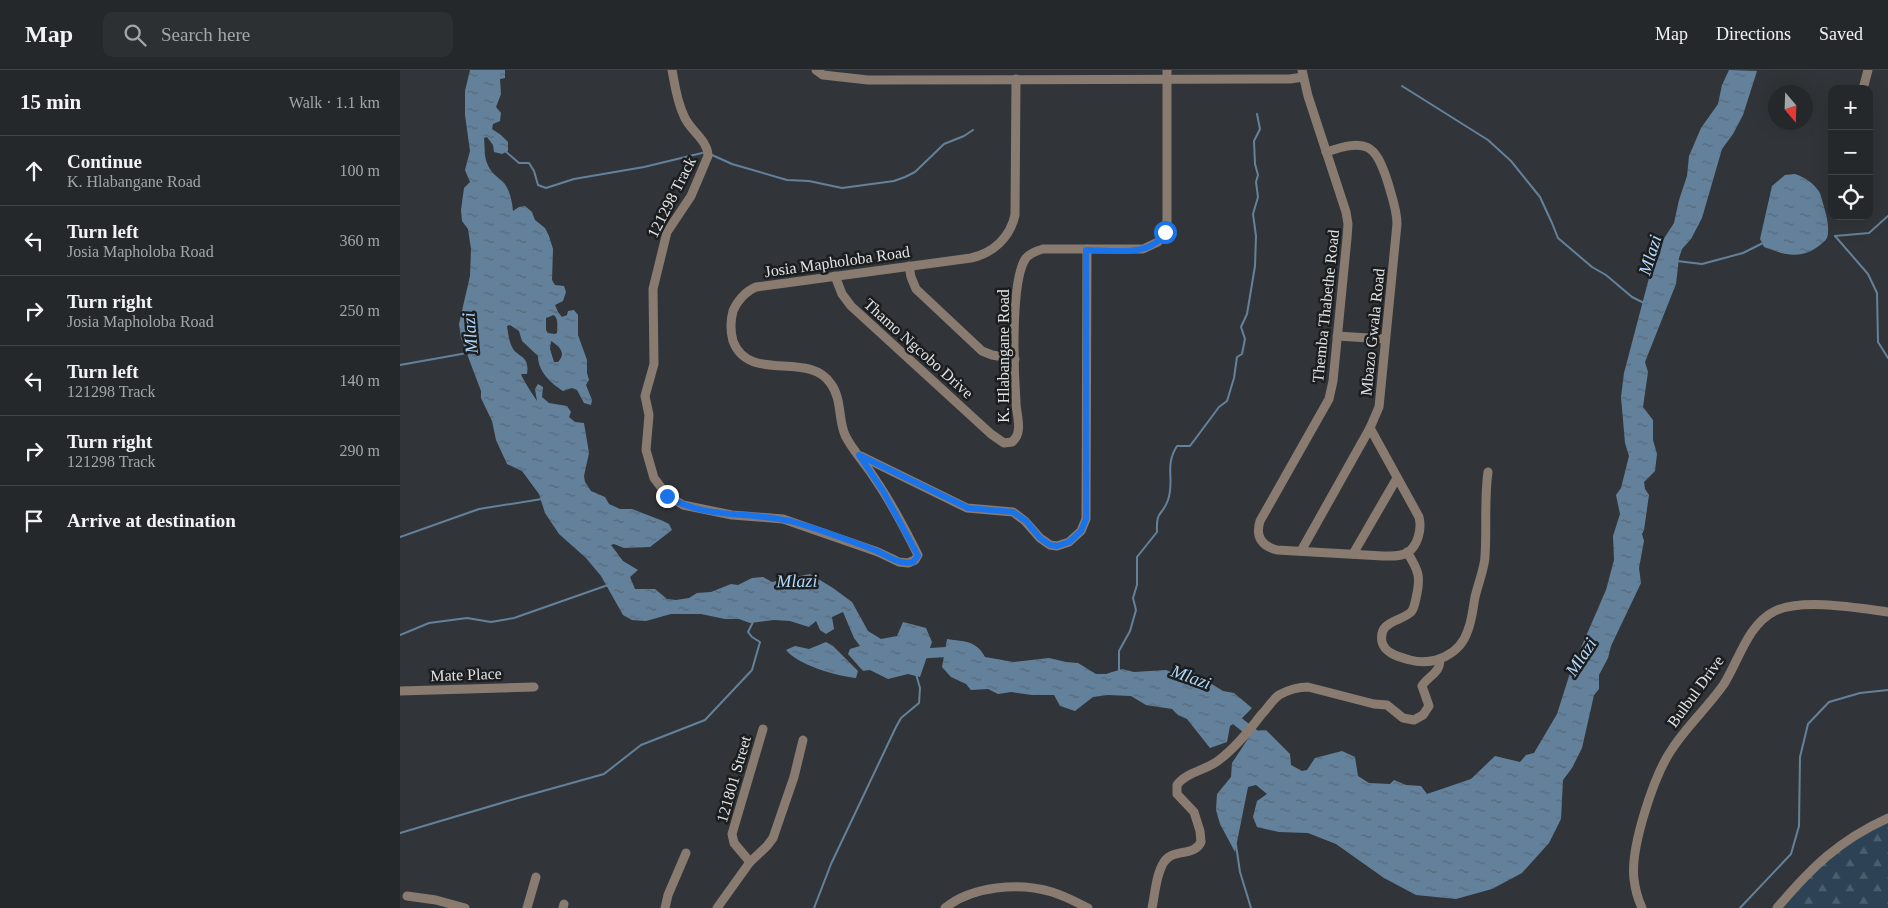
<!DOCTYPE html>
<meta charset="utf-8">
<style>
:root{--surface:#25282b;--page:#2d3033;--text:#f1f3f6;--muted:#a3a6a9;--line:#424447}
body{margin:0;font-family:"Times New Roman",serif;background:var(--page);color:var(--text)}
.controls{position:absolute;right:15px;top:15px;display:grid;overflow:hidden;border-radius:10px;box-shadow:0 5px 20px #0002}
.controls button{width:45px;height:45px;display:grid;place-items:center;padding:0;border:0;border-bottom:1px solid var(--line);background:var(--surface);color:var(--text);font:25px sans-serif}
.compass{position:absolute;left:1368px;top:15px;width:45px;height:45px;border-radius:50%;background:var(--surface);box-shadow:0 5px 20px #0002;rotate:161deg}
.stop{position:absolute;width:15px;height:15px;margin:-11px;border:4px solid #1a73e8;border-radius:50%;background:#fff}
.stop.end{background:#1a73e8;border-color:#fff;box-shadow:0 1px 5px #0008}
.list{margin:0;padding:0;list-style:none}
h2{display:flex;justify-content:space-between;align-items:center;height:65px;margin:0;padding:0 20px;font-size:21px}
h2 small{font-size:16px;font-weight:400;color:var(--muted)}
.list li{display:grid;grid-template-columns:32px 1fr auto;gap:15px;align-items:center;box-sizing:border-box;height:70px;padding:0 20px;border-top:1px solid var(--line)}
.list b{display:block;font-size:19px;white-space:nowrap}
.list p{margin:0;font-size:16px;white-space:nowrap;color:var(--muted)}
.list em{font-size:16px;font-style:normal;color:var(--muted)}
.icon{flex:none;width:28px;height:28px;fill:none;stroke:currentColor;stroke-width:2;stroke-linecap:round;stroke-linejoin:round}
.map{position:relative;flex:none;width:1488px;height:838px;overflow:hidden}
header{display:flex;align-items:center;gap:30px;box-sizing:border-box;height:70px;padding:0 25px;background:var(--surface);border-bottom:1px solid var(--line)}
header strong{font-size:24px}
nav{display:flex;gap:28px;margin-inline-start:auto;font-size:18px}
.search{width:350px;height:45px;background:var(--page);display:flex;align-items:center;gap:12px;box-sizing:border-box;padding:0 18px;border-radius:10px;color:var(--muted);font-size:19px}
main{display:flex}
aside{flex:1;background:var(--surface)}
.map>svg:first-child{display:block}
.forest{fill:url(#forest-firs)}
.water{fill:url(#water-ripples);fill-rule:evenodd}
.lines{fill:none;stroke-linecap:round;stroke-linejoin:round}
.stream{stroke:#64819b;stroke-width:2}
.river{stroke:#64819b;stroke-width:10}
.minor{stroke:#897b70;stroke-width:9}
.route{stroke:#1a73e8;stroke-width:6}
.labels{text-anchor:middle;stroke-width:5;stroke-linejoin:round;paint-order:stroke}
.street-label{font-size:16px;fill:#e1e4e6;stroke:#1b1d1e}
.water-label{font-size:18px;font-style:italic;fill:#b1d9fd;stroke:#1b1d1e}
</style>
<header>
<strong>Map</strong>
<div class="search"><svg class="icon" aria-label="search" viewBox="0 0 24 24"><circle cx="10" cy="10" r="6"/><path d="M15 15l6 6"/></svg>Search here</div>
<nav><a>Map</a><a>Directions</a><a>Saved</a></nav>
</header>
<main>
<aside>
<h2>15 min<small>Walk · 1.1 km</small></h2>
<ul class="list">
<li><svg class="icon" aria-label="ahead" viewBox="0 0 24 24"><path d="M12 20V5M6 11l6-6 6 6"/></svg><div><b>Continue</b><p>K. Hlabangane Road</p></div><em>100 m</em></li>
<li><svg class="icon" aria-label="left" viewBox="0 0 24 24"><path d="M17 20v-9H6M10 6l-5 5 5 5"/></svg><div><b>Turn left</b><p>Josia Mapholoba Road</p></div><em>360 m</em></li>
<li><svg class="icon" aria-label="right" viewBox="0 0 24 24"><path d="M7 20v-9h11M14 6l5 5-5 5"/></svg><div><b>Turn right</b><p>Josia Mapholoba Road</p></div><em>250 m</em></li>
<li><svg class="icon" aria-label="left" viewBox="0 0 24 24"><path d="M17 20v-9H6M10 6l-5 5 5 5"/></svg><div><b>Turn left</b><p>121298 Track</p></div><em>140 m</em></li>
<li><svg class="icon" aria-label="right" viewBox="0 0 24 24"><path d="M7 20v-9h11M14 6l5 5-5 5"/></svg><div><b>Turn right</b><p>121298 Track</p></div><em>290 m</em></li>
<li><svg class="icon" aria-label="arrive" viewBox="0 0 24 24"><path d="M6 21V4h12l-3 4 3 4H6"/></svg><div><b>Arrive at destination</b></div></li>
</ul>
</aside>
<div class="map">
<svg width="1488" height="838" viewBox="0 0 1488 838">
<defs>
<pattern id="forest-firs" width="22" height="20" patternUnits="userSpaceOnUse" patternTransform="scale(1.25)"><rect width="22" height="20" fill="#2d4355"/><path d="M5 1l3.5 6h-7zM16 11l3.5 6h-7z" fill="#4b5e6d"/></pattern>
<pattern id="water-ripples" width="26" height="14" patternUnits="userSpaceOnUse" patternTransform="scale(1.25)"><rect width="26" height="14" fill="#64819b"/><path d="M2 4q2-2 4 0t4 0M15 11q2-2 4 0t4 0" fill="none" stroke="#576979"/></pattern>
</defs>
<rect width="100%" height="100%" fill="#313539"/>
<polygon class="forest" points="1488,749 1488,838 1379,838 1425,787"/>
<g class="water">
<path d="M 70,0 L 105,0 L 105,8 L 100,9 L 101,24 L 96,37 L 101,43 L 100,51 L 93,54 L 92,59 L 101,65 L 108,72 L 108,81 L 102,84 L 94,82 L 93,75 L 87,67 L 84,68 C 85,76 84,86 87,93 C 91,103 95,105 102,111 C 110,118 112,132 113,141 L 119,137 L 125,136 L 132,142 L 135,150 L 145,158 L 149,166 L 153,179 L 152,210 L 155,215 L 164,216 L 166,222 L 163,231 L 155,235 L 158,242 L 162,247 L 167,245 L 168,241 L 174,240 L 178,245 L 178,265 L 187,290 L 187,303 L 189,310 L 186,315 L 192,330 L 191,335 L 184,333 L 177,320 L 172,318 L 163,321 C 151,313 138,302 138,286 L 122,271 L 119,261 L 110,255 L 107,256 C 108,263 109,271 112,277 C 117,288 130,284 127,304 L 121,304 C 123,310 133,325 137,331 L 135,319 L 138,314 L 143,317 L 142,327 L 149,333 L 167,336 L 171,342 L 169,347 L 175,352 L 184,353 L 189,383 L 184,406 L 185,412 L 191,421 L 205,427 L 209,434 L 220,439 L 232,439 L 263,451 L 269,454 L 272,460 L 250,477 L 224,478 L 214,474 L 211,475 L 223,491 L 238,500 L 230,507 L 235,519 L 255,519 L 267,529 L 276,530 L 289,528 L 297,523 L 311,522 L 331,514 L 338,515 L 352,508 L 363,507 L 372,512 L 410,504 L 433,518 L 452,532 L 468,561 L 481,569 L 497,566 L 503,552 L 526,558 L 532,572 L 520,607 L 508,604 L 488,609 L 470,600 L 463,601 L 448,584 L 450,579 L 460,576 L 454,568 L 443,542 L 432,547 L 434,559 L 426,564 L 420,560 L 416,551 L 409,557 L 390,551 L 374,550 L 350,553 L 339,549 L 325,549 L 301,544 L 271,544 L 246,551 L 232,550 L 223,545 L 201,506 L 186,488 L 159,464 L 145,443 L 139,424 L 122,401 L 107,394 L 96,370 L 92,351 L 81,328 L 81,321 L 61,268 L 59,254 L 70,206 L 71,179 L 68,159 L 62,151 L 61,140 L 64,118 L 70,112 L 65,100 L 70,81 L 65,45 L 65,21 ZM 154,245 C 159,250 157,256 157,263 L 155,264 L 148,263 L 146,260 L 146,248 ZM 151,271 C 159,276 167,283 158,292 L 154,292 L 150,279 Z"/>
<polygon points="1329,0 1357,1 1343,45 1333,64 1322,79 1302,148 1291,169 1282,179 1279,188 1276,214 1245,292 1248,302 1243,337 1253,350 1253,370 1257,384 1255,401 1244,412 1245,419 1249,425 1244,460 1242,464 1244,471 1239,498 1241,513 1211,576 1208,588 1199,605 1199,619 1194,625 1182,678 1172,698 1163,710 1161,749 1149,773 1122,803 1092,819 1056,829 1016,825 984,808 936,774 908,763 879,762 857,757 853,747 857,731 867,724 856,715 848,717 835,782 820,754 816,740 817,724 831,707 832,693 853,661 866,660 890,684 891,695 902,701 907,700 915,688 942,681 955,687 958,706 969,713 990,714 994,710 1006,715 1021,716 1027,724 1071,709 1095,686 1120,692 1126,685 1134,683 1157,644 1170,603 1206,520 1214,490 1213,466 1220,444 1216,425 1221,418 1229,386 1225,373 1221,327 1224,303 1249,208 1260,184 1263,170 1274,153 1279,130 1287,106 1289,86 1301,58 1318,34 1322,15"/>
<path d="M 1395,104 C 1406,108 1414,113 1420,123 C 1423,135 1429,149 1428,162 C 1428,169 1425,171 1420,175 C 1401,190 1385,185 1364,177 L 1360,169 L 1372,116 L 1385,105 Z"/>
<path d="M 547,569 C 565,572 576,570 585,587 L 614,592 L 649,588 L 666,592 L 678,593 L 696,604 L 706,604 L 722,599 L 734,602 L 766,600 L 776,604 L 794,603 L 823,621 L 834,623 L 852,638 L 842,648 L 830,656 L 827,672 L 810,678 L 787,649 L 778,645 L 772,639 L 746,635 L 731,626 L 708,625 L 693,627 L 675,641 L 660,636 L 654,625 L 632,625 L 611,622 L 598,624 L 588,619 L 571,620 L 566,614 L 551,607 L 542,597 Z"/>
<path d="M 426,572 L 433,576 L 458,601 L 456,608 C 437,606 398,595 386,580 L 395,576 L 409,579 Z"/>
</g>
<g class="lines">
<g class="stream">
<polyline points="1002,16 1088,70 1111,91 1140,127 1152,153 1158,168 1192,197 1206,205 1232,227 1244,233"/>
<polyline points="104,80 119,93 129,93 134,101 138,115 146,118 174,109 244,97 302,83"/>
<polyline points="312,85 332,94 387,110 409,111 442,118 494,111 505,107 515,102 544,74 564,66 573,60"/>
<polyline points="1435,166 1468,204 1477,223 1478,272 1488,288"/>
<polyline points="1435,166 1469,163 1488,146"/>
<polyline points="1277,191 1302,194 1343,183 1363,173"/>
<polyline points="0,295 67,283"/>
<polyline points="0,467 79,439 142,429"/>
<polyline points="0,565 29,553 67,548 91,552 114,548 208,515"/>
<path d="M 719,603 L 719,581 L 730,561 L 736,540 L 733,528 L 737,515 L 737,487 L 757,462 C 756,439 762,447 768,430 C 775,410 764,396 777,376 L 790,376 L 819,337 L 827,331 L 834,308 L 837,287 L 842,284 L 845,269 L 841,257 L 847,244 L 855,196 L 856,166 L 853,144 L 858,127 L 856,112 L 858,105 L 855,94 L 854,71 L 860,59 L 857,44"/>
<polyline points="0,763 118,728 204,704 241,675 305,650 352,600 360,572 352,567 348,562 354,550"/>
<polyline points="836,775 840,802 851,838"/>
<polyline points="414,838 431,794 496,657 501,648 519,633 520,618 516,604"/>
<polyline points="1340,838 1391,784 1399,756 1400,687 1408,654 1429,632 1460,623 1488,620"/>
</g>
<g class="river">
<polyline points="515,584 546,582 557,588"/>
<polyline points="827,643 855,665"/>
</g>
<g class="minor">
<path d="M 272,0 C 275,16 277,32 284,46 C 290,61 308,70 308,86 L 291,126 L 267,162 L 253,219 L 254,294 L 245,326 L 249,345 L 246,380 L 254,408 L 267,425 L 283,435 L 332,445 L 383,449 L 478,482 L 499,492 L 508,493 L 515,490 L 518,485 C 505,459 491,432 475,409 C 466,394 452,380 445,365 C 438,349 442,329 431,314 C 409,280 349,314 333,271 C 330,260 330,252 333,241 C 337,231 346,221 356,217 L 571,188 C 593,183 610,168 615,145 L 616,9"/>
<polyline points="416,0 423,5 468,10 890,9 903,7"/>
<path d="M 902,0 L 908,26 L 946,142 L 948,154 L 947,168 L 933,311 L 929,329 L 860,451 C 855,467 862,476 877,480 L 983,486 C 991,486 1000,487 1007,483 C 1018,476 1022,459 1019,447 L 970,358"/>
<polyline points="1463,19 1468,0"/>
<polyline points="509,196 511,207 516,219 582,281 592,285 615,289"/>
<path d="M 435,206 L 442,224 L 451,236 L 591,364 L 604,373 L 612,372 C 624,362 616,345 616,332 C 614,303 610,210 626,188 C 630,183 636,181 643,179 L 743,179 L 758,172 L 765,162 L 767,155 L 767,0"/>
<polyline points="937,266 985,269"/>
<polyline points="461,386 567,438 613,442 625,451 640,468 650,475 657,476 669,472 681,461 686,449 687,179"/>
<path d="M 901,481 L 970,358 L 979,337 L 997,154 C 997,140 992,127 988,113 C 975,72 966,69 926,82"/>
<path d="M 1007,482 C 1019,501 1021,507 1016,528 C 1015,533 1014,539 1011,542 C 1000,552 978,551 982,572 C 985,584 1000,587 1010,590 C 1034,596 1060,585 1068,560 C 1072,550 1073,538 1075,527 C 1078,514 1085,497 1085,486 C 1087,458 1084,430 1088,402"/>
<polyline points="953,484 997,408"/>
<polyline points="0,621 134,617"/>
<polyline points="350,792 334,773 332,764 363,659"/>
<polyline points="7,826 36,830 65,838"/>
<polyline points="127,838 136,807"/>
<polyline points="163,838 164,834"/>
<polyline points="265,838 268,825 286,783"/>
<polyline points="317,838 350,792 367,776 373,768 394,707 403,670"/>
<path d="M 545,838 C 572,816 619,812 652,822 C 665,826 676,832 688,838"/>
<path d="M 752,838 C 755,824 756,804 764,792 C 773,778 794,787 801,772 L 800,761 L 794,742 L 777,724 L 777,715 C 786,702 807,700 819,690 C 835,678 849,661 861,645 C 867,639 872,630 879,625 C 888,620 898,617 908,617 L 974,634 L 987,635 L 1003,648 L 1014,650 L 1023,645 L 1029,636 L 1022,616 C 1027,607 1043,601 1039,589"/>
<path d="M 1242,838 C 1238,829 1235,819 1234,809 C 1230,778 1254,705 1272,679 C 1287,656 1308,637 1324,614 C 1339,590 1348,554 1375,541 C 1402,528 1458,538 1488,542"/>
<path d="M 1377,838 C 1411,798 1439,770 1488,748"/>
</g>
</g>
<g class="lines">
<path class="route" d="M 267,426 C 306,451 355,440 397,453 C 424,461 451,471 477,481 C 485,485 493,490 501,492 C 506,493 509,493 513,492 L 518,486 L 515,480 L 483,421 L 459,385 L 568,438 L 613,442 L 626,451 L 640,468 L 650,475 L 657,476 L 669,472 L 681,461 L 686,449 L 686,180 C 711,180 752,188 765,162"/>
</g>
<g class="labels">
<g class="street-label">
<text transform="translate(271 127) rotate(-63)" y="6">121298 Track</text>
<text transform="translate(437 191) rotate(-8)" y="6">Josia Mapholoba Road</text>
<text transform="translate(925 236) rotate(-84)" y="6">Themba Thabethe Road</text>
<text transform="translate(972 262) rotate(-84)" y="6">Mbazo Gwala Road</text>
<text transform="translate(519 278) rotate(42)" y="6">Thamo Ngcobo Drive</text>
<text transform="translate(603 286) rotate(-90)" y="6">K. Hlabangane Road</text>
<text transform="translate(66 604) rotate(-2)" y="6">Mate Place</text>
<text transform="translate(1295 621) rotate(-54)" y="6">Bulbul Drive</text>
<text transform="translate(333 709) rotate(-74)" y="6">121801 Street</text>
</g>
<g class="water-label">
<text transform="translate(1250 185) rotate(-73)" y="6">Mlazi</text>
<text transform="translate(70 263) rotate(-95)" y="6">Mlazi</text>
<text transform="translate(397 511) rotate(-1)" y="6">Mlazi</text>
<text transform="translate(1181 587) rotate(-57)" y="6">Mlazi</text>
<text transform="translate(791 607) rotate(20)" y="6">Mlazi</text>
</g>
</g>
</svg>
<div class="controls">
<button>+</button>
<button>−</button>
<button><svg class="icon" aria-label="locate" viewBox="0 0 24 24"><circle cx="12" cy="12" r="6"/><path d="M12 2v4M12 18v4M2 12h4M18 12h4"/></svg></button>
</div>
<svg class="compass" viewBox="-18 -18 36 36"><path d="M0-13l5 13h-10z" fill="#e53935"/><path d="M0 13l5-13h-10z" fill="#a3a6a9"/></svg>
<div class="stop" style="left:765px;top:162px"></div>
<div class="stop end" style="left:267px;top:426px"></div>
</div>
</main>
